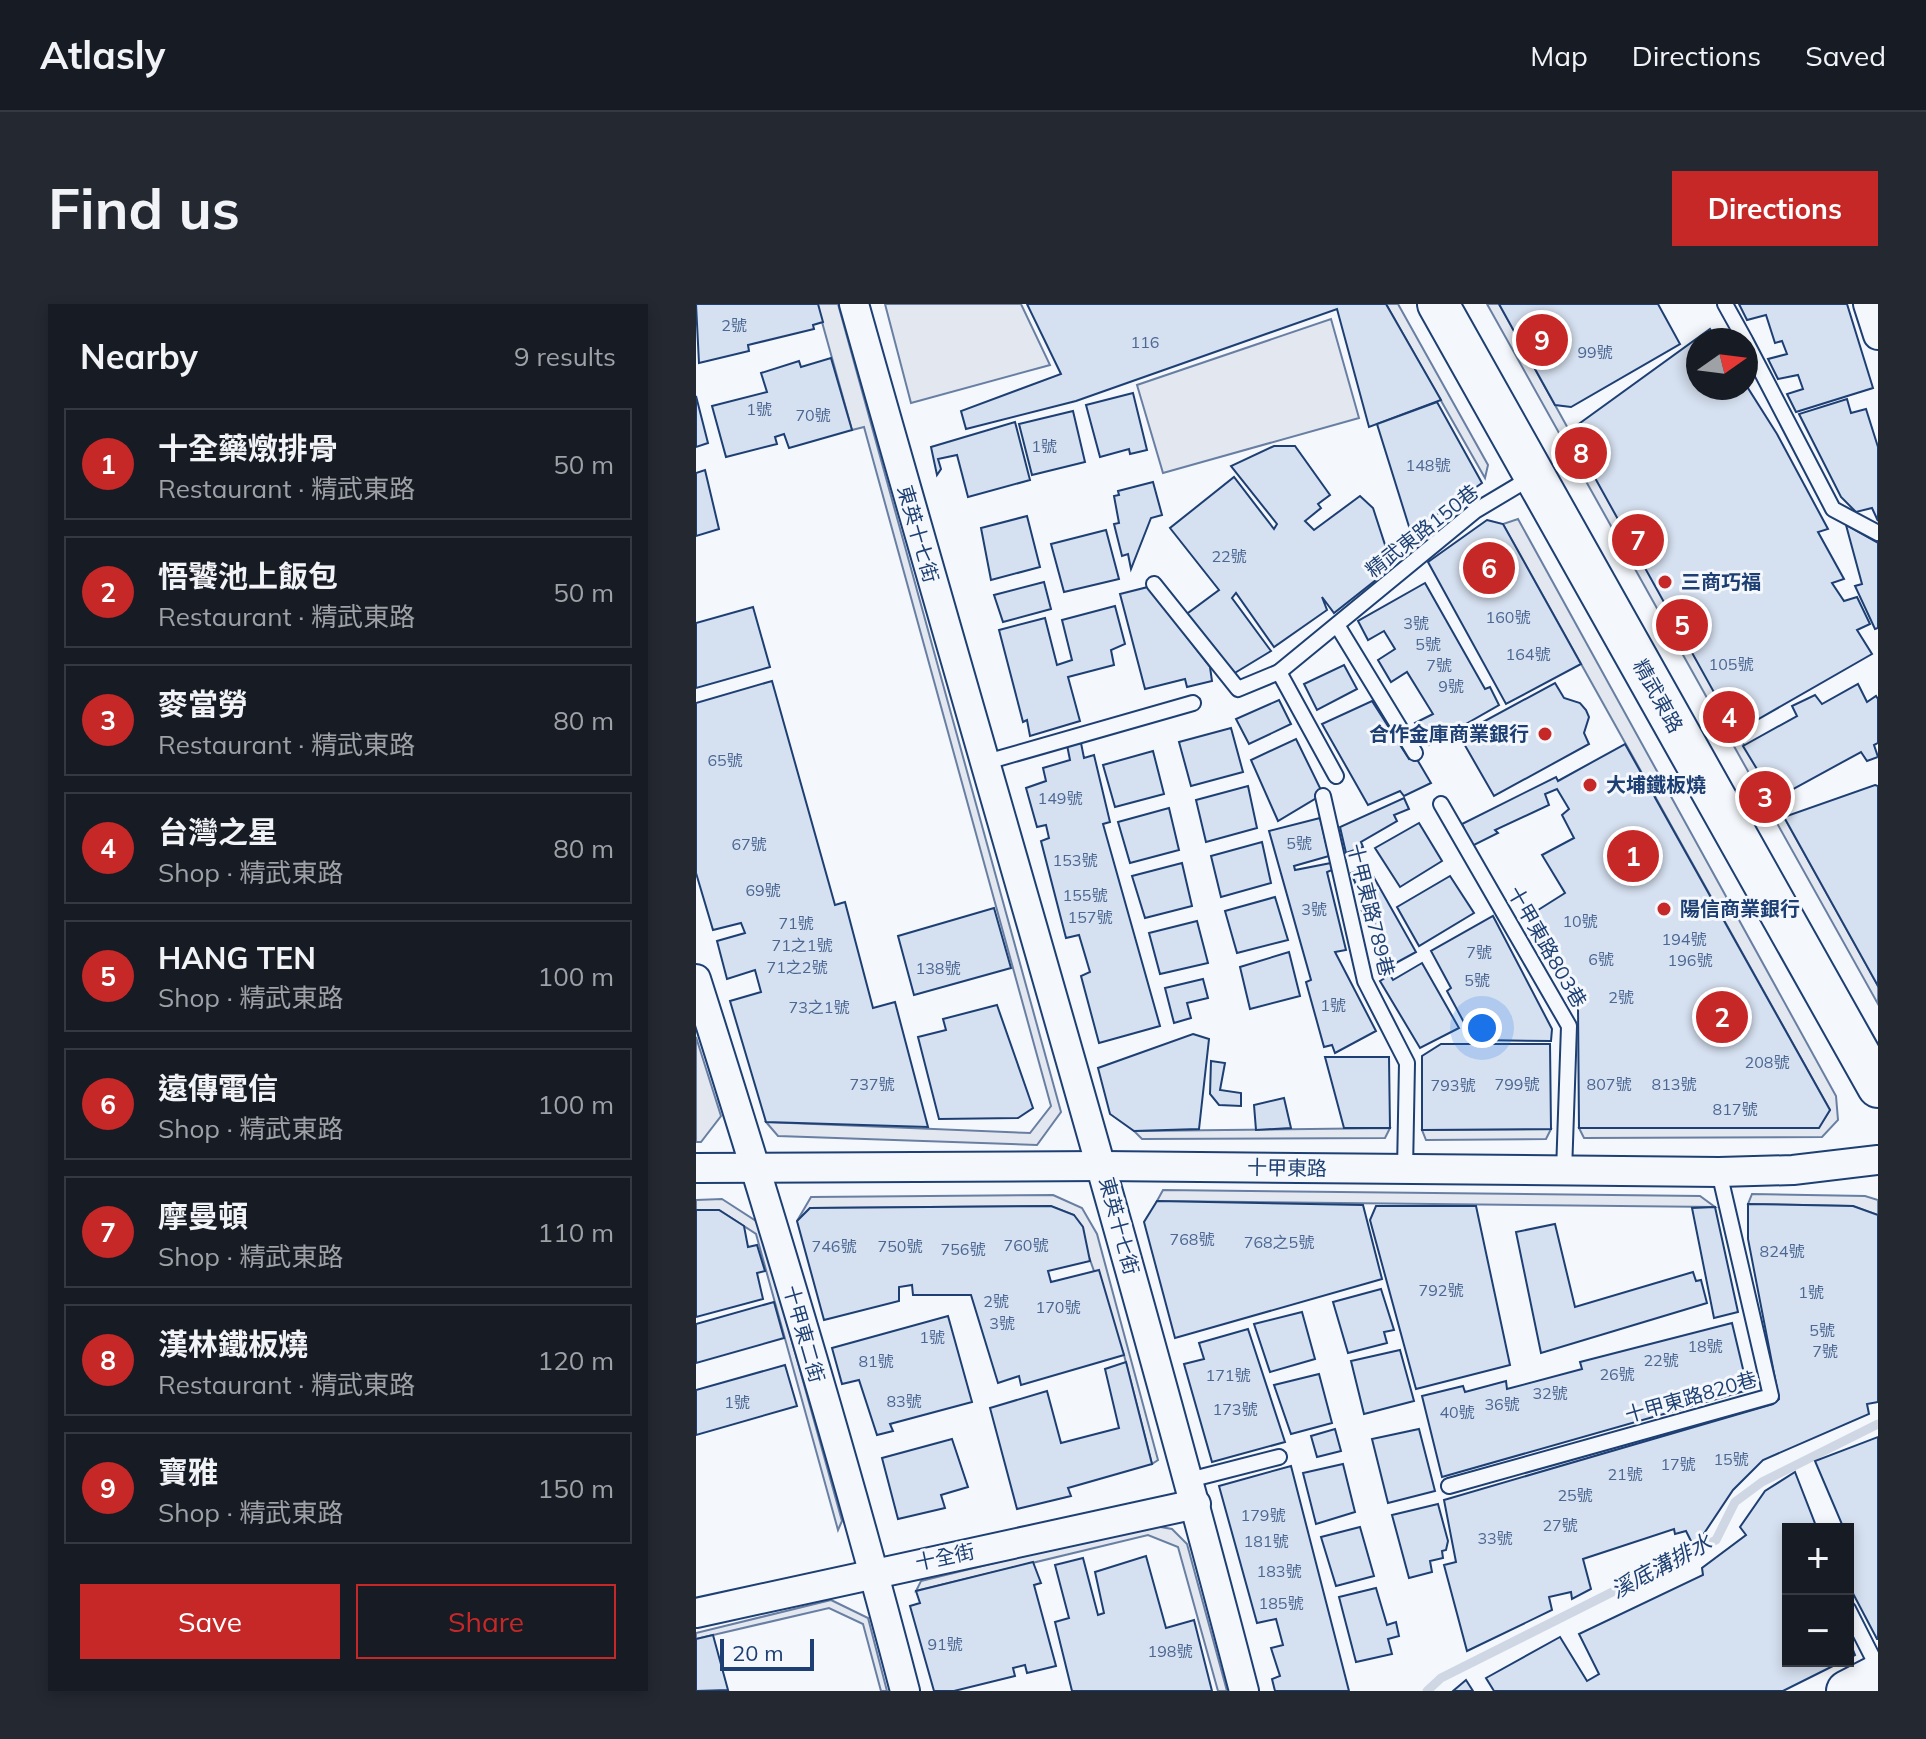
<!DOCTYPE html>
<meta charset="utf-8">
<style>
:root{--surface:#171b24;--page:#242831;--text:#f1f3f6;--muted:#9ea1a6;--line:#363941;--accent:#c62828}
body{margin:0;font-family:Mulish,"Noto Sans TC",sans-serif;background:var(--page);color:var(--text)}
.controls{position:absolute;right:24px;bottom:24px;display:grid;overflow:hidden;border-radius:0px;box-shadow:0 4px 12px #0003}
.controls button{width:72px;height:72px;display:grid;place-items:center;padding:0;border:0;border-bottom:2px solid var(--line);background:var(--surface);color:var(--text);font:40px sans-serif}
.compass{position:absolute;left:990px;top:24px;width:72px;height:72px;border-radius:50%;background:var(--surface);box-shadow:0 4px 12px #0003;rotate:76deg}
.scale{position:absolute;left:24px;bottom:20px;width:94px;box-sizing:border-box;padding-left:8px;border:4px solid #1d3f73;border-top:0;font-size:22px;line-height:28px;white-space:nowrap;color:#1d3f73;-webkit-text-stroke:6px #f4f7fb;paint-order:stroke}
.you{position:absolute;left:786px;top:724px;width:28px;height:28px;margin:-20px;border:6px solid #fff;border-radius:50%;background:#1a73e8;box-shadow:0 0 0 12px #1a73e833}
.badge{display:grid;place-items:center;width:52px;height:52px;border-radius:50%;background:var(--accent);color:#fff;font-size:26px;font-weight:700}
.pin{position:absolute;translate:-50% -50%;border:4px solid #fff;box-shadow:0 2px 8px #0006}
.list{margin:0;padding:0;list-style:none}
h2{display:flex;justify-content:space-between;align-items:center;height:104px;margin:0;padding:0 32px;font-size:34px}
h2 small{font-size:26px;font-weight:400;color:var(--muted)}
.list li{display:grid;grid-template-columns:52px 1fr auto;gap:24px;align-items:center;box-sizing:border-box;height:112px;margin:0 16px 16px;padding:0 16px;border:2px solid var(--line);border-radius:0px}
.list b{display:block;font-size:30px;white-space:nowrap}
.list p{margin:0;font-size:26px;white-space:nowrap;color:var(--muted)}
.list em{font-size:26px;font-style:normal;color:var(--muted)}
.actions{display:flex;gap:16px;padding:24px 32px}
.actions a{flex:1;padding:18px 0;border:2px solid var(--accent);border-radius:0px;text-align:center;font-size:28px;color:var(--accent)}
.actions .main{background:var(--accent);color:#fff}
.map{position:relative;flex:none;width:1182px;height:1387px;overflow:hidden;border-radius:0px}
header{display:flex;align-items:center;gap:48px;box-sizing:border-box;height:112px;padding:0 40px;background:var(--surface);border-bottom:2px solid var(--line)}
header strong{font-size:38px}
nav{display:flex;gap:44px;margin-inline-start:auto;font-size:28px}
.intro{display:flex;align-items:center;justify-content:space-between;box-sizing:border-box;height:192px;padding:0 48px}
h1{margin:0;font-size:56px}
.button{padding:20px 36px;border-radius:0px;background:var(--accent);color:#fff;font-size:28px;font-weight:700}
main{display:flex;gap:48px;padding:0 48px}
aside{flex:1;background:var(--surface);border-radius:0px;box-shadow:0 4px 12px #0003}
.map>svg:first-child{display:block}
.parking{fill:#e3e8f0;stroke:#687fa3;stroke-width:2}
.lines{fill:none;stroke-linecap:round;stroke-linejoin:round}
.stream{stroke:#cfd7e4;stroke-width:9}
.building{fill:#d5e0f0;stroke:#1d3f73;stroke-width:2}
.lane-casing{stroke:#1d3f73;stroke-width:18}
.street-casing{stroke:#1d3f73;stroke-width:32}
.secondary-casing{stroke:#1d3f73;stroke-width:44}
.lane{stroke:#f4f7fb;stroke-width:14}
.street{stroke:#f4f7fb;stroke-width:28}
.secondary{stroke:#f4f7fb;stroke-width:40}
.poi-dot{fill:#c62828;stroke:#f4f7fb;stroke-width:3}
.labels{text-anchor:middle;stroke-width:6;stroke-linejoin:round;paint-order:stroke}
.number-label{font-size:16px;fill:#4b6792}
.street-label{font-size:20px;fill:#1d3f73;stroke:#f4f7fb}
.poi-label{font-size:20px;font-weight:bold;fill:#1d3f73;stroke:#f4f7fb;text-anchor:start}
.water-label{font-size:22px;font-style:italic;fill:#1d3f73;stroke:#f4f7fb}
</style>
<header>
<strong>Atlasly</strong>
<nav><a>Map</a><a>Directions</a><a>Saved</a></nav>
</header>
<div class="intro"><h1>Find us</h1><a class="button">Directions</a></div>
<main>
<aside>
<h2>Nearby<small>9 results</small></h2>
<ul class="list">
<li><span class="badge">1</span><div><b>十全藥燉排骨</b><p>Restaurant · 精武東路</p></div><em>50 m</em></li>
<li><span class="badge">2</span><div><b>悟饕池上飯包</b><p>Restaurant · 精武東路</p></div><em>50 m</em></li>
<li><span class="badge">3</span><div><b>麥當勞</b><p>Restaurant · 精武東路</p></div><em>80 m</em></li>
<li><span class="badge">4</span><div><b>台灣之星</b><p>Shop · 精武東路</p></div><em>80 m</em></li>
<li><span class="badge">5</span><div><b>HANG TEN</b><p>Shop · 精武東路</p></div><em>100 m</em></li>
<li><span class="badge">6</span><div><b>遠傳電信</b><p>Shop · 精武東路</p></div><em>100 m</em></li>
<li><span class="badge">7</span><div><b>摩曼頓</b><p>Shop · 精武東路</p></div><em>110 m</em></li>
<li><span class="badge">8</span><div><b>漢林鐵板燒</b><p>Restaurant · 精武東路</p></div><em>120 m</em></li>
<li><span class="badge">9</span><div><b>寶雅</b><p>Shop · 精武東路</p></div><em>150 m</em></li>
</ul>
<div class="actions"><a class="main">Save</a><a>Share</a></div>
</aside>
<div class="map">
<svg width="1182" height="1387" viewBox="0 0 1182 1387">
<rect width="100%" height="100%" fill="#f4f7fb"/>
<g class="parking">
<polygon points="121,0 142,0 365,808 341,841 82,832 70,818 334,829 355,802 168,123 156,126"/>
<polygon points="189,0 325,0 354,61 215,99"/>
<polygon points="690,0 702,0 792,161 789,174"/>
<polygon points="791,0 803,0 859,101 1182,682 1182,700"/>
<polygon points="635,15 663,114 467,169 441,81"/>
<polygon points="822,215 1140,792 1142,816 1126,833 888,834 883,824 1122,824 1134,806 807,220"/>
<polygon points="0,733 25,812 5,838 0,838"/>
<polygon points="694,824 689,834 446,835 438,827"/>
<polygon points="855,825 850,835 730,836 726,826"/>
<polygon points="467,886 1004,892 1019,903 461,897"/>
<polygon points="1056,890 1169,892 1182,896 1182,911 1157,902 1052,900"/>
<polygon points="357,891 386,904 401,930 462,1156 456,1160 428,1051 378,911 354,902 114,904 101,917 115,893"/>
<polygon points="26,895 63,919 146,1217 142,1226 60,930 23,906 0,906 0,896"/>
<polygon points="453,1221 476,1225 491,1240 531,1387 522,1387 482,1243 452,1231 220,1287 225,1277"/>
<polygon points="135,1296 172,1314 191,1387 185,1387 167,1320 133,1304 0,1335 0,1329"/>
</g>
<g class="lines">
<polyline class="stream" points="731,1387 745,1374 1020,1236 1039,1198 1066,1178 1182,1120"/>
</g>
<g class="building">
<polygon points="0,0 122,0 127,18 117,21 118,25 52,41 53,47 3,59"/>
<polygon points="331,0 690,0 745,96 673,123 641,5 380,97 270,125 265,107 365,70"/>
<polygon points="803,0 962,0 984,40 875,103 859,101"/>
<polygon points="1043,0 1151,0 1177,84 1100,108 1091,90 1107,85 1102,71 1082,75 1072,55 1091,50 1086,37 1079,39 1070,11 1051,16"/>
<polygon points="1014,25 1021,36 1002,36 1002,84 1050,84 1050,81 1081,130 1132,225 1122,228 1148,275 1136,279 1148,297 1161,293 1174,320 1161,326 1176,350 1040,428 873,127"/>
<polygon points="135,54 156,126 93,144 88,130 79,133 81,140 30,153 16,102 71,88 65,69 103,57 105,63"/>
<polygon points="437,89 451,146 434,150 433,145 404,153 390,101"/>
<polygon points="0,92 12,139 0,143"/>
<polygon points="1151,95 1155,109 1170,105 1182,143 1182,217 1176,204 1160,208 1145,193 1103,110"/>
<polygon points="741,98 786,179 715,229 681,120"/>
<polygon points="377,107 389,158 336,171 323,120"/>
<polygon points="319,118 334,176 272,193 261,151 242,155 245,165 241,171 235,143"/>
<polygon points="578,142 599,142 634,191 622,200 625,204 609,217 618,226 664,192 677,204 691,247 690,268 638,309 626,293 631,306 578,343 540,289 536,294 575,347 537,370 488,312 523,286 474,224 538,173 578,225 581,220 535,162"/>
<polygon points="9,166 23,225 0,232 0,169"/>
<polygon points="457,178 466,211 455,214 435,265 432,250 426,252 418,220 423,219 418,192 423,191 422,187"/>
<polygon points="331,212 344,263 295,276 285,224"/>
<polygon points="791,216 807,220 885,360 810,400 732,258"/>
<polygon points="1150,221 1182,239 1182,324 1179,325 1159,282 1166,280"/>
<polygon points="410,226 423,275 368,288 355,240"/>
<polygon points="348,278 355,305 307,318 298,291"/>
<polygon points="729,279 789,385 794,383 803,401 733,441 719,419 737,410 711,368 695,378 682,356 699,345 688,327 672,336 662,317"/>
<polygon points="452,283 514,363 516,377 491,383 489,375 449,385 424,290"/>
<polygon points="419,302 429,340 415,346 418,361 372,373 384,417 334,432 331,416 327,418 303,326 349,314 361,361 376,356 366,316"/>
<polygon points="57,303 74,363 0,384 0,319"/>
<polygon points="648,361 661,385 621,406 608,380"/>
<polygon points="76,377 139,601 149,598 177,704 199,698 232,823 70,818 34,697 65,688 59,666 31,675 21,637 49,629 45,619 17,626 0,569 0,399"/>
<polygon points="859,379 868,394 884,399 890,406 893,413 888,429 893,440 798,492 763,431"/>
<polygon points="1162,380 1171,398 1180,392 1182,395 1182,439 1178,441 1182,453 1171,457 1165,448 1079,495 1047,442 1101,412 1096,402 1119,391 1126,400"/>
<polygon points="583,396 595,420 553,440 540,415"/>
<polygon points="676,397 713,455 719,452 735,479 708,492 704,487 672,501 626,420"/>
<polygon points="535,424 547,468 495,482 483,438"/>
<polygon points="600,435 627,490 582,517 555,456"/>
<polygon points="385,439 388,454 398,451 414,518 407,520 464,722 403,739 385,672 394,668 383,631 370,634 345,537 353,534 350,521 341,523 330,484 350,477 347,464 374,456 371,441"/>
<polygon points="929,440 1134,806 1123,824 883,824 882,703 831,613 869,589 846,551 878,534 866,511 873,505 861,485 849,490 853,501 799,526 802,529 776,542 766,520 860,473 862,477"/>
<polygon points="457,447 468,490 419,503 407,461"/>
<polygon points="1179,481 1182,482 1182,682 1088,513"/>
<polygon points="552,482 561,524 510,538 500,496"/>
<polygon points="708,494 713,505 698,511 701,517 665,538 667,543 650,549 644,523"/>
<polygon points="473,504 483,546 434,559 422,518"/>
<polygon points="624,514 633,552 598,562 599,566 635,559 636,566 631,568 650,646 639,648 680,727 639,749 636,741 628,743 610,678 615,676 573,527"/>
<polygon points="723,519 746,557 704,583 679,544"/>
<polygon points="566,538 575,579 525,593 515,552"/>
<polygon points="486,559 496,602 449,614 436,572"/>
<polygon points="672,563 720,648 698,660 677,617 673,621 666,607 671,606 655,569"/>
<polygon points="754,572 778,609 723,642 701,603"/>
<polygon points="579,593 592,636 541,649 529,607"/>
<polygon points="298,604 315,664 218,691 202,632"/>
<polygon points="797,612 856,725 855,737 781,736 776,723 771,724 751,687 755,684 735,647"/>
<polygon points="501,617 512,659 464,670 453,629"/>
<polygon points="593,648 604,692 554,705 544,663"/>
<polygon points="726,659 763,724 724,744 684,677 694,671 697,676"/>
<polygon points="507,675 512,694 491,699 495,714 478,719 469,684"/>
<polygon points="301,701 337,804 322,814 243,815 222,733 250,726 247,715"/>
<polygon points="497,730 513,735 503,825 438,827 414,810 402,764"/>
<polygon points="745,740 854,740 855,825 726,826 726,752"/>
<polygon points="629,753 693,753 694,824 648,824"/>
<polygon points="515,757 529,759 524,786 545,789 545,802 523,801 514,790"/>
<polygon points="588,794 595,824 560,826 558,801"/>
<polygon points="461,897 667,901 686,975 479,1034 448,918"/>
<polygon points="1052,900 1157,902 1182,911 1182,1098 1171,1100 1173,1110 1067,1156 1037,1186 1005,1234 996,1239 990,1227 979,1230 978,1225 887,1255 895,1285 876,1295 875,1288 853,1293 856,1306 771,1347 748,1261 760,1258 748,1196 1077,1100 1083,1095 1052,935"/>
<polygon points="355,902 378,911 387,923 394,957 352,967 355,978 403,966 428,1051 325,1081 323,1072 302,1079 275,991 217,991 216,981 203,983 203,997 128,1016 101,917 114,904"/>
<polygon points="680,902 780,902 814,1061 720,1085 674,916"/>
<polygon points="1019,903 1042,1008 1018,1014 996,904"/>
<polygon points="0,906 23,906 48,922 52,943 61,941 69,967 61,969 67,995 0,1013"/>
<polygon points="859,920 879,1003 997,968 1000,977 1005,976 1011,999 845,1049 820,928"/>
<polygon points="685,985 698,1026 688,1028 691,1039 652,1049 637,998"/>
<polygon points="78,998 88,1034 0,1059 0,1020"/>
<polygon points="606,1008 619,1055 574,1068 558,1020"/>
<polygon points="252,1012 276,1098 194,1120 197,1127 181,1131 163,1076 146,1080 136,1044"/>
<polygon points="1036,1019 1052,1086 746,1173 726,1092 767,1082 769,1088 810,1077 811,1085 886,1065 884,1058"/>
<polygon points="552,1025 589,1138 516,1158 488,1060 508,1055 503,1039"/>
<polygon points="704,1046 718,1097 668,1110 655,1057"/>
<polygon points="430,1058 456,1160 372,1184 375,1192 321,1205 294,1104 351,1087 365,1139 423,1124 409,1065"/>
<polygon points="89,1061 101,1102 0,1131 0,1086"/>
<polygon points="623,1070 636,1119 595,1130 578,1081"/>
<polygon points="639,1125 645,1147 621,1153 615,1132"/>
<polygon points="723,1125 739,1187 692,1199 676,1135"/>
<polygon points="1182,1133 1182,1335 1181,1335 1152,1280 1152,1225 1148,1225 1119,1157"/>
<polygon points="256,1135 272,1183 245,1191 249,1204 202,1215 186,1154"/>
<polygon points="647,1160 659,1208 620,1220 607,1169"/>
<polygon points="595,1162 653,1387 579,1387 576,1375 584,1372 575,1344 587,1341 580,1315 561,1319 523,1182"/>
<polygon points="1099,1168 1120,1222 1092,1225 1092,1357 1147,1357 1087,1387 798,1387 790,1374 864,1333 891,1377 903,1370 883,1330 1007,1271 1006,1264 1050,1231 1044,1223 1069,1187"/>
<polygon points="742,1200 752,1237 750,1246 746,1247 747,1254 734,1257 736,1268 713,1274 696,1211"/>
<polygon points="664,1223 678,1272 640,1282 625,1233"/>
<polygon points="450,1252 470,1324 498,1316 516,1387 376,1387 359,1318 373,1314 359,1261 387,1254 402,1311 408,1309 399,1268"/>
<polygon points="337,1258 345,1279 338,1281 360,1362 331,1369 329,1361 317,1364 319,1372 258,1387 238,1387 214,1302 224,1299 220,1287"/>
<polygon points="680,1284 691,1321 700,1318 703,1332 692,1335 696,1350 660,1358 643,1293"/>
<polygon points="17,1331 32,1386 0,1387 0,1335"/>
<polygon points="1152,1333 1159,1351 1152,1355"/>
<polygon points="770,1376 777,1387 757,1387"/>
</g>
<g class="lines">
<defs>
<g id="lane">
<polyline points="1029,0 1049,36"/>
<polyline points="1050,38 1137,205 1182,229"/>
<polyline points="458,280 542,385 583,368 779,207 836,173"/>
<polyline points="641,321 719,449"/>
<polyline points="583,368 640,472"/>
<polyline points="287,459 497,399"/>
<polyline points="627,492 669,677 711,759 709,866"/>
<polyline points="745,500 873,722 868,868"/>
<polyline points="493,1176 583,1153"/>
<polyline points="753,1182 1075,1092 1023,868"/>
<polyline points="1152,1305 1182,1364"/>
</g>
<g id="street">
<path d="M 158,0 C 288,462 427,922 548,1387"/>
<polyline points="1172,0 1182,31"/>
<path d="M 0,675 C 75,911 147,1148 209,1387"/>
<polyline points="0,864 407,862 1023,868 1097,866 1182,856"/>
<polyline points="0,1309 500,1200"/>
</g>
<g id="secondary">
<polyline points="742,0 1182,783"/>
<polyline points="1151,1387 1182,1371"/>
</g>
</defs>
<use href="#lane" class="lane-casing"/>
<use href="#street" class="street-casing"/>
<use href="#secondary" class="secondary-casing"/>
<use href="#lane" class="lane"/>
<use href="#street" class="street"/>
<use href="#secondary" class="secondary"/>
</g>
<g class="poi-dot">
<circle cx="969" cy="278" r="8"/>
<circle cx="849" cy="430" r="8"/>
<circle cx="894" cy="481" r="8"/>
<circle cx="968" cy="605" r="8"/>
</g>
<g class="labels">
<g class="number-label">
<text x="38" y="27">2號</text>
<text x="449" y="44">116</text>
<text x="899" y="54">99號</text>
<text x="63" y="111">1號</text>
<text x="117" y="117">70號</text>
<text x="348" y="148">1號</text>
<text x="732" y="167">148號</text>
<text x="533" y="258">22號</text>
<text x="812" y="319">160號</text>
<text x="720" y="325">3號</text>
<text x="732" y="346">5號</text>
<text x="832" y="356">164號</text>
<text x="1035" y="366">105號</text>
<text x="743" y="367">7號</text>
<text x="755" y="388">9號</text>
<text x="29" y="462">65號</text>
<text x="364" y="500">149號</text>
<text x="603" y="545">5號</text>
<text x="53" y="546">67號</text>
<text x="379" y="562">153號</text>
<text x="67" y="592">69號</text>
<text x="389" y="597">155號</text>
<text x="618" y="611">3號</text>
<text x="394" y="619">157號</text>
<text x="884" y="623">10號</text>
<text x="100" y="625">71號</text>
<text x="988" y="641">194號</text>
<text x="106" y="647">71之1號</text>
<text x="783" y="654">7號</text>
<text x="905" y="661">6號</text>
<text x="994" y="662">196號</text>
<text x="101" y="669">71之2號</text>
<text x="242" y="670">138號</text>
<text x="781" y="682">5號</text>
<text x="925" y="699">2號</text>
<text x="637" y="707">1號</text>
<text x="123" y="709">73之1號</text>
<text x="1071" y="764">208號</text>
<text x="176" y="786">737號</text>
<text x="821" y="786">799號</text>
<text x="913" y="786">807號</text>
<text x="978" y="786">813號</text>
<text x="757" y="787">793號</text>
<text x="1039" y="811">817號</text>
<text x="496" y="941">768號</text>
<text x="583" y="944">768之5號</text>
<text x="330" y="947">760號</text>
<text x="138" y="948">746號</text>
<text x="204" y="948">750號</text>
<text x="267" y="951">756號</text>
<text x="1086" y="953">824號</text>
<text x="745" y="992">792號</text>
<text x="1115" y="994">1號</text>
<text x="300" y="1003">2號</text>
<text x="362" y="1009">170號</text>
<text x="306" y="1025">3號</text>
<text x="1126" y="1032">5號</text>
<text x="236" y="1039">1號</text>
<text x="1009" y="1048">18號</text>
<text x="1129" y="1053">7號</text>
<text x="965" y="1062">22號</text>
<text x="180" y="1063">81號</text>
<text x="921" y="1076">26號</text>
<text x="532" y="1077">171號</text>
<text x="854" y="1095">32號</text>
<text x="208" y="1103">83號</text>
<text x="41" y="1104">1號</text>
<text x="806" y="1106">36號</text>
<text x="539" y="1111">173號</text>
<text x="761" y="1114">40號</text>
<text x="1035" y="1161">15號</text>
<text x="982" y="1166">17號</text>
<text x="929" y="1176">21號</text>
<text x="879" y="1197">25號</text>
<text x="567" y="1217">179號</text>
<text x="864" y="1227">27號</text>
<text x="799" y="1240">33號</text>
<text x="570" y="1243">181號</text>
<text x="583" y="1273">183號</text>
<text x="585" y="1305">185號</text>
<text x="249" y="1346">91號</text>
<text x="474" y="1353">198號</text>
</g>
<g class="street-label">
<text transform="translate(726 227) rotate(-38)" y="7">精武東路150巷</text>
<text transform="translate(222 230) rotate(74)" y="7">東英十七街</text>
<text transform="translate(962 392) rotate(61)" y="7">精武東路</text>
<text transform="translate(675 606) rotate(76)" y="7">十甲東路789巷</text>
<text transform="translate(851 643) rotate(60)" y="7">十甲東路803巷</text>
<text transform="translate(591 864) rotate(1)" y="7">十甲東路</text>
<text transform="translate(423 922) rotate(75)" y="7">東英十七街</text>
<text transform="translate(108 1030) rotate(74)" y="7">十甲東二街</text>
<text transform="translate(995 1093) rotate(-16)" y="7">十甲東路820巷</text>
<text transform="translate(249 1253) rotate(-12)" y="7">十全街</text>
</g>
<g class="poi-label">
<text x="985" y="285">三商巧福</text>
<text x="833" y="437" text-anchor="end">合作金庫商業銀行</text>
<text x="910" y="488">大埔鐵板燒</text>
<text x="984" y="612">陽信商業銀行</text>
</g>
<g class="water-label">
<text transform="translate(965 1262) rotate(-28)" y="8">溪底溝排水</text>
</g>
</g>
</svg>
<div class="controls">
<button>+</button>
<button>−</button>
</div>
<svg class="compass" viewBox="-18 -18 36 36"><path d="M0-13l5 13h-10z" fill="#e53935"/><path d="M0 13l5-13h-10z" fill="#9ea1a6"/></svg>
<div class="scale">20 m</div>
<div class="you"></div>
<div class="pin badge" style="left:937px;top:552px">1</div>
<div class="pin badge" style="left:1026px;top:713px">2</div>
<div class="pin badge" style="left:1069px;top:493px">3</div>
<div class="pin badge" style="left:1033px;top:413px">4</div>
<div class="pin badge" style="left:986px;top:321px">5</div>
<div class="pin badge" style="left:793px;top:264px">6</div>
<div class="pin badge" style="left:942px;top:236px">7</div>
<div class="pin badge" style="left:885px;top:149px">8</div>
<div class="pin badge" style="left:846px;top:36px">9</div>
</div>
</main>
